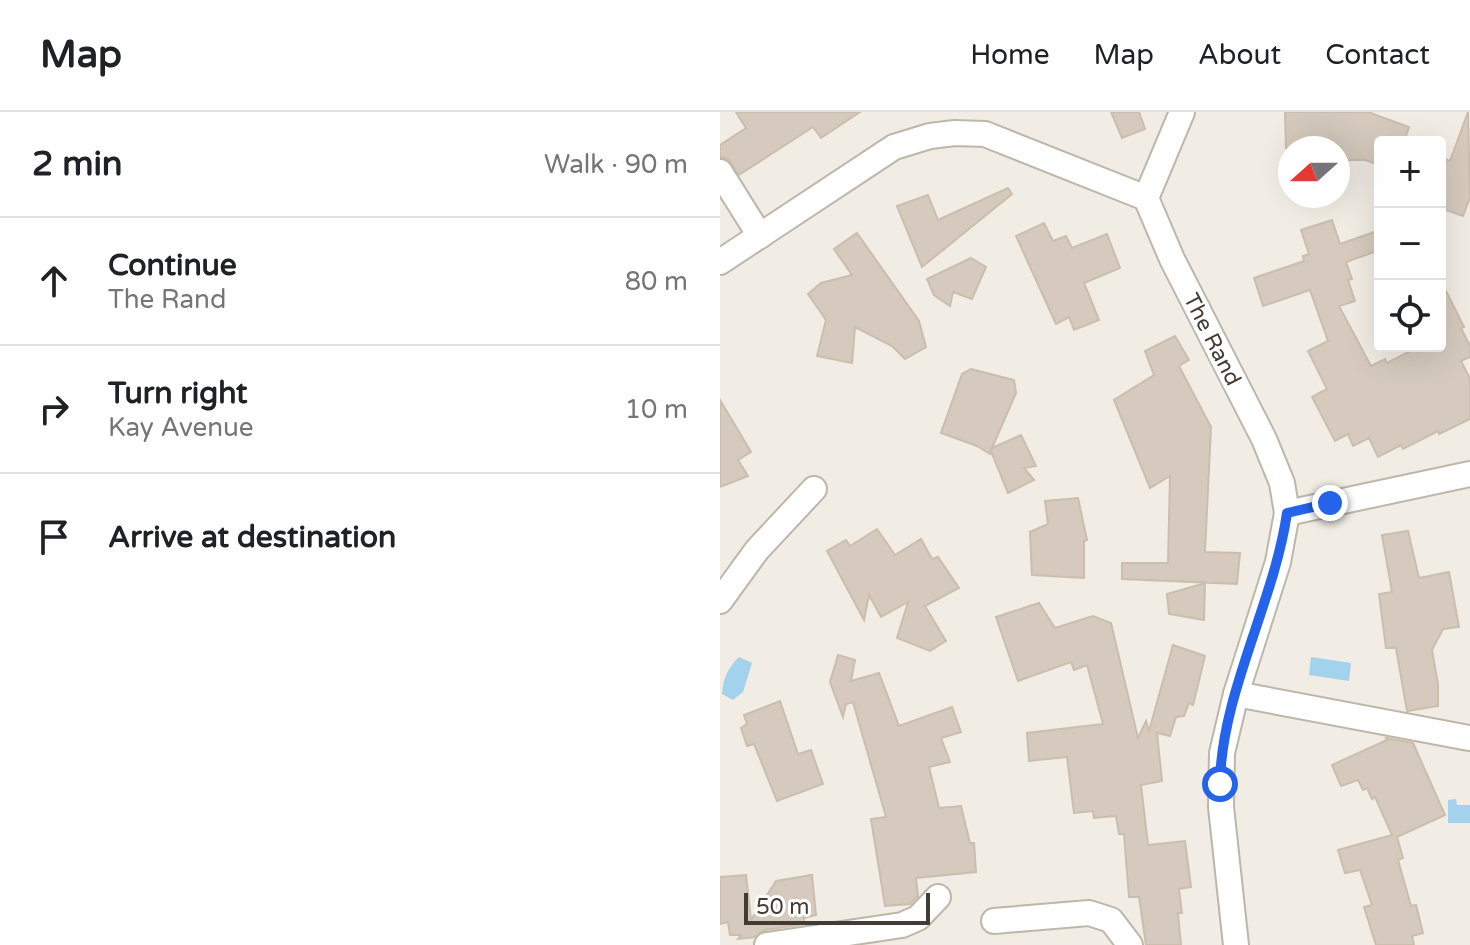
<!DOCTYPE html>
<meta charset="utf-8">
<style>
:root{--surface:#fff;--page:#f2f2f2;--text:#202124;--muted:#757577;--line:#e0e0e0}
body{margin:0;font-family:"Varela Round",sans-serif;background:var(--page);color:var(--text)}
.controls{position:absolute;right:24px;top:24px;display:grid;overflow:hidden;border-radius:8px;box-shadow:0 8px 32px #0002}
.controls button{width:72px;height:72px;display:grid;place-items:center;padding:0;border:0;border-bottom:2px solid var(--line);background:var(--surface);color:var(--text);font:40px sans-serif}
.compass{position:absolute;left:558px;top:24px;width:72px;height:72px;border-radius:50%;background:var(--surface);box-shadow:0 8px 32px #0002;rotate:249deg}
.scale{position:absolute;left:24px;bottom:20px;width:186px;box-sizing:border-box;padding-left:8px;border:4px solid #423c34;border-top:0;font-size:22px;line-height:28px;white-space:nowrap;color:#423c34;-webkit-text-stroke:6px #fff;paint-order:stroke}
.stop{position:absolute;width:24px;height:24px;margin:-18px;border:6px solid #2563eb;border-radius:50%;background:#fff}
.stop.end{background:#2563eb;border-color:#fff;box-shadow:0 2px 8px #0008}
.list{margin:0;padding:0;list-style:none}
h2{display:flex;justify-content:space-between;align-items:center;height:104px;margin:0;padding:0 32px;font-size:34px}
h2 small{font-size:26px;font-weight:400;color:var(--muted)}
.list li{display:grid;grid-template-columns:52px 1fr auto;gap:24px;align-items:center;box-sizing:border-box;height:128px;padding:0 32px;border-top:2px solid var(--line)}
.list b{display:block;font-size:30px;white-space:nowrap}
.list p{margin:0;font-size:26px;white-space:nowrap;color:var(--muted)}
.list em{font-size:26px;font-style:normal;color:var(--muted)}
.icon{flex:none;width:44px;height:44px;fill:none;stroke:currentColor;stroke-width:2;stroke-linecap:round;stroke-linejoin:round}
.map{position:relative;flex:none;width:750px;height:833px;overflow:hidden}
header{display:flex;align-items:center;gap:48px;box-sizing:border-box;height:112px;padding:0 40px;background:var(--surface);border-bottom:2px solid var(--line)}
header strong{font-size:38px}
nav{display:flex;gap:44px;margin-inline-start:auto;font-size:28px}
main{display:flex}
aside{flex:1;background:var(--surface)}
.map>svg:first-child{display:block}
.water{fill:#a2d2ec}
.building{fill:#d5cabd;stroke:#ccbead;stroke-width:2}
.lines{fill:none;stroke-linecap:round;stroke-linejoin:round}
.minor-casing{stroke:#bfb6aa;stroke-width:28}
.minor{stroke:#fff;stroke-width:24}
.route{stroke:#2563eb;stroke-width:10}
.labels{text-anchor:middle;stroke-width:8;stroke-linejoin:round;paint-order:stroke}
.street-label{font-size:22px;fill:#423c34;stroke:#fff}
</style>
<header>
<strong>Map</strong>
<nav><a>Home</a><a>Map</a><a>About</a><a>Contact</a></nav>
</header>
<main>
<aside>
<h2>2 min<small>Walk · 90 m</small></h2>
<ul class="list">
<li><svg class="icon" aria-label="ahead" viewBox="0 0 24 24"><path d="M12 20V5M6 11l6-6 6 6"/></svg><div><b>Continue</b><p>The Rand</p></div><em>80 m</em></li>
<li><svg class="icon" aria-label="right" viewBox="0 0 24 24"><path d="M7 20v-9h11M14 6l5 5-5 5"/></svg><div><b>Turn right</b><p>Kay Avenue</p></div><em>10 m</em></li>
<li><svg class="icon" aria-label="arrive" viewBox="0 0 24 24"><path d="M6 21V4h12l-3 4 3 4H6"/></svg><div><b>Arrive at destination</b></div></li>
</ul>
</aside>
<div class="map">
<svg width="750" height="833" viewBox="0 0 750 833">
<rect width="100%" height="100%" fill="#f1ece4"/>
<g class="water">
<path d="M 19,545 L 32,551 L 23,580 L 13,588 L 2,582 C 3,566 8,556 19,545 Z"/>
<polygon points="591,545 631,551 629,569 589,563"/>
<polygon points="736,687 737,693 750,693 750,711 728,711 728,688"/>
</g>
<g class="building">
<polygon points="16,0 140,0 101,26 93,15 19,63 8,47 0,45 0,33 26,16"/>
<polygon points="391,0 419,0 425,17 402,26"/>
<polygon points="565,0 648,0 689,15 684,30 660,30 660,53 645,48 618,48 618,36 566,36"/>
<polygon points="748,0 750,85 743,104 720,96 720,45 730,49"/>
<polygon points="288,76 292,82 202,155 177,94 208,83 218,108"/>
<polygon points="612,108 620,132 660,118 660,138 626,150 632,167 628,168 635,189 619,194 651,254 665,247 667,251 700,234 720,234 720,167 744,215 741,216 750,234 750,245 741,249 750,267 750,307 719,322 718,319 683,337 681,333 658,345 649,326 633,334 628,322 615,329 592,285 607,277 588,239 608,229 590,178 543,194 534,166 584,149 583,144 589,142 581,118"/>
<polygon points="324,111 333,129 346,124 352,136 387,122 400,156 364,171 379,208 354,218 349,205 336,212 296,124"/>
<polygon points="137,121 199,209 206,235 185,247 172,234 135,215 132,251 97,244 106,208 88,182 101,171 132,163 114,137"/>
<polygon points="251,146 266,155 252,187 233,180 230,194 214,183 207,167"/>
<polygon points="455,224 469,248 459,254 491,315 485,440 520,441 517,472 402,467 402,451 448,451 450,364 430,376 394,288 434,263 425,239"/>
<polygon points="251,257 294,268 296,281 272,336 301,323 316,354 304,356 314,368 288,381 271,339 270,342 257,334 221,321 242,262"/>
<polygon points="0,288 31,340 18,348 28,364 0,375"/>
<polygon points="358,386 367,428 364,429 364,466 312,463 310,420 328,412 325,389"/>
<polygon points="157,417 175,443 201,427 212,447 218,445 239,476 205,494 226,529 210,539 177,526 188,490 161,505 149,483 144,508 107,439 126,428 130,434"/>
<polygon points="688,419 699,466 729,460 739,515 723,517 712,538 718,572 718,594 687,599 676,536 666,536 659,482 672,480 662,423"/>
<polygon points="485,471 484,508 449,502 447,482"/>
<polygon points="319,491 335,516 373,504 391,511 418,626 426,609 429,619 453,533 485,544 473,593 469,591 464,604 456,605 450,624 437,621 442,669 421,673 428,733 465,729 471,775 459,777 462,801 458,801 461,833 426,833 419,785 409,785 404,722 399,722 396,704 374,706 373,699 354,701 347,645 309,649 307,621 383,612 367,553 354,558 351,550 298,569 276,505"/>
<polygon points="118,543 135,548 131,569 159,561 179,614 232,595 241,620 221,626 230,650 209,655 219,696 241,694 250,731 254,731 256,760 196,766 198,784 190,792 165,794 151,707 166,705 133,590 126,592 123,605 110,570"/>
<polygon points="60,589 78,642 91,638 103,672 57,689 34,632 27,634 21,616 27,612 24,603"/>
<polygon points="666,626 693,631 725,703 677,725 683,746 678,748 691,794 696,793 703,821 692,824 694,833 656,833 644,795 652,793 640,758 625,761 618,738 672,723 655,685 652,687 647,676 643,678 638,668 621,674 612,653 667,628"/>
<polygon points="26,763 31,808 56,769 92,763 96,803 84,806 84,812 45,818 35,825 18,827 21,823 10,823 8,810 0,812 0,765"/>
</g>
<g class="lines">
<defs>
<g id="minor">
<polyline points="0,60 40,124"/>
<polyline points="426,86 462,0"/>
<polyline points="0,150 174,35 210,24 235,21 265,22 426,86 452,147 544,327 562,371 567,401 558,450 516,582 502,641 501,695 516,833"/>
<polyline points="567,401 750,362"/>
<polyline points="0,489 37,438 94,377"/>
<polyline points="516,582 749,626"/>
<polyline points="274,809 369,801 391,808 410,833"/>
<polyline points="47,833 182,813 198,806 218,785"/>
</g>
</defs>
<use href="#minor" class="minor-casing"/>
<use href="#minor" class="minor"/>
</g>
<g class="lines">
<path class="route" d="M 500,672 C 501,582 554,491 567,401 L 610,391"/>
</g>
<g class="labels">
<g class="street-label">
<text transform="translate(493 227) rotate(63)" y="8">The Rand</text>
</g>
</g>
</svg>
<div class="controls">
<button>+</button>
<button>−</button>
<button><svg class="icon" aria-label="locate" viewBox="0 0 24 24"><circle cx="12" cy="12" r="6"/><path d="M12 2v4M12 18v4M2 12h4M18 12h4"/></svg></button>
</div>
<svg class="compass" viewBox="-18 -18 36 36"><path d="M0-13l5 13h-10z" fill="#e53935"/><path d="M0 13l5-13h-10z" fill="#757577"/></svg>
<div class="scale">50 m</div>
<div class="stop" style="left:500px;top:672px"></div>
<div class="stop end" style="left:610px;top:391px"></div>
</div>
</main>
